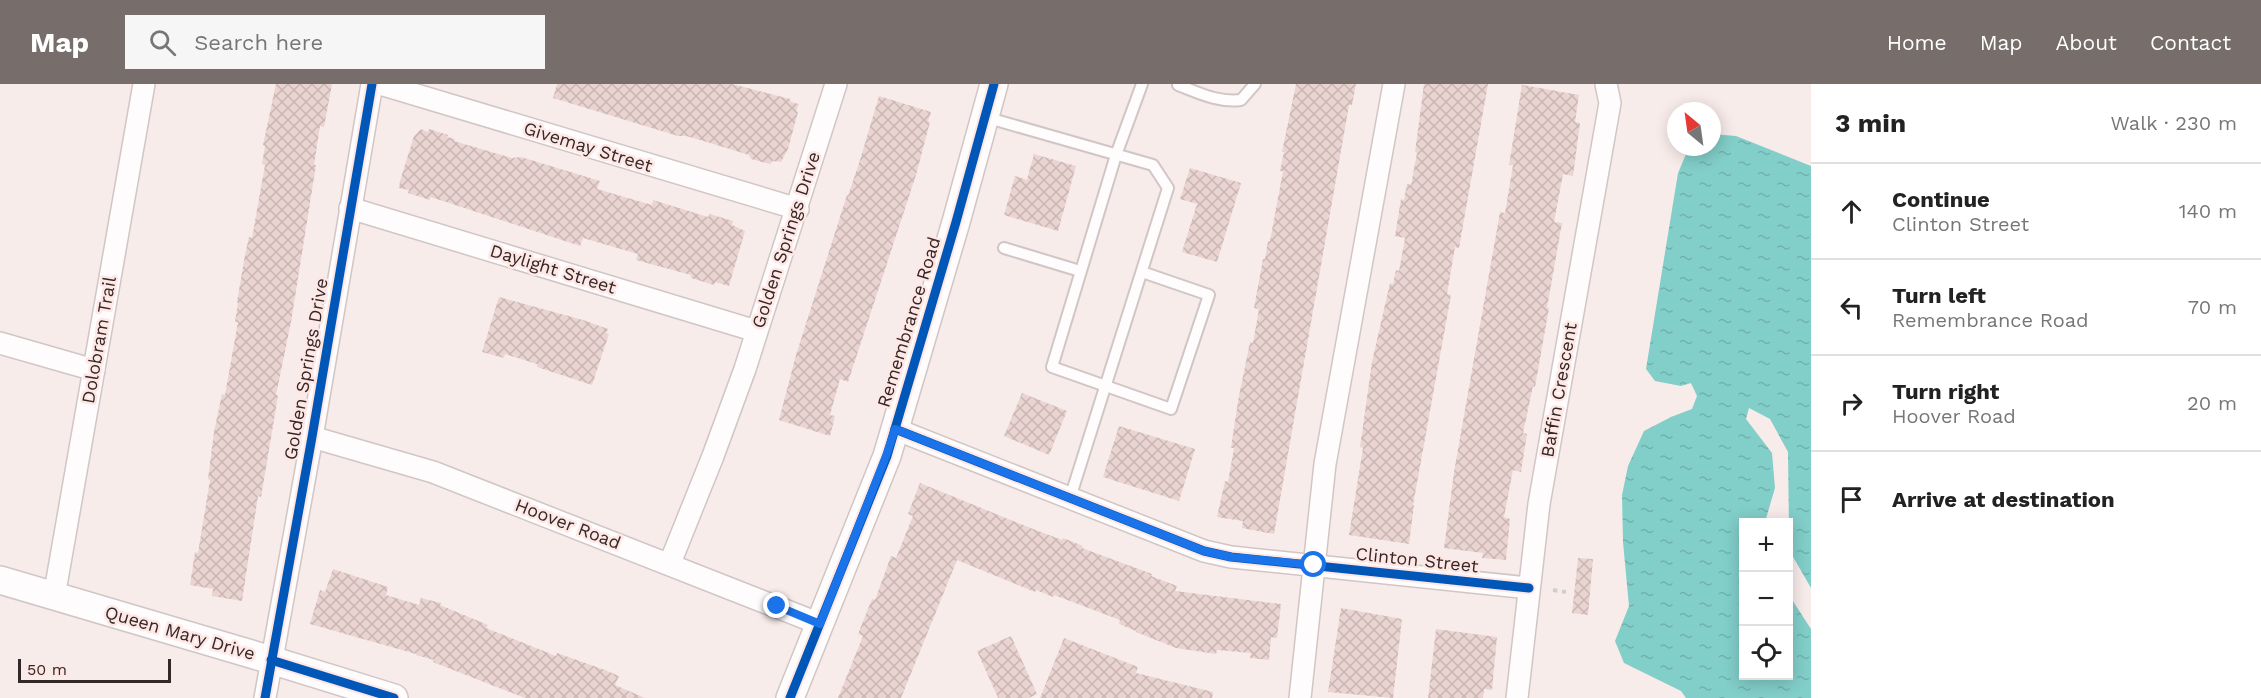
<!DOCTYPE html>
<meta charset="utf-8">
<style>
:root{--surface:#fff;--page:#f6f6f6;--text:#222;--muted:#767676;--line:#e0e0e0;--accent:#776d6b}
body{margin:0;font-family:"Work Sans",sans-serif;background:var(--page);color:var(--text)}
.controls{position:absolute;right:18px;bottom:18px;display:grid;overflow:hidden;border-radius:0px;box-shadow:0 3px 15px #0003}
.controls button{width:54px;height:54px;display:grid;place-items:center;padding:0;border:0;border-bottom:2px solid var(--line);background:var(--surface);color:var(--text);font:30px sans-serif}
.compass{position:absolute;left:1667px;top:18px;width:54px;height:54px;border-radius:50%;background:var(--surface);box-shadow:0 3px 15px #0003;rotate:331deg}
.scale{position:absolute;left:18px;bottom:15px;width:153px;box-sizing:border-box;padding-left:6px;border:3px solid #322827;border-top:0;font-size:16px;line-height:21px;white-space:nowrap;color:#322827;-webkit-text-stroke:4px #fee7e4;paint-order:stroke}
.stop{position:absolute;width:18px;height:18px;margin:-14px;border:4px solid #1a73e8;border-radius:50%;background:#fff}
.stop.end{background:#1a73e8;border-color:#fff;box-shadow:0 2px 6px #0008}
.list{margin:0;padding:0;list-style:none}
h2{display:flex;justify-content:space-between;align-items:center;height:78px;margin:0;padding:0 24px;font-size:26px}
h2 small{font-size:20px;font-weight:400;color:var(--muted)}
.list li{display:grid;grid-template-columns:39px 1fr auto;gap:18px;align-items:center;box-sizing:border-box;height:96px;padding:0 24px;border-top:2px solid var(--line)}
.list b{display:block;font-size:22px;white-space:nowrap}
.list p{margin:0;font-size:20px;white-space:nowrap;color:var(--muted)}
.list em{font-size:20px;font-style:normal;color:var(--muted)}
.icon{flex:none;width:33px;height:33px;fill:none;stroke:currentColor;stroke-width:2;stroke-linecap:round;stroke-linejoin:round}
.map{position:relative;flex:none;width:1811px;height:614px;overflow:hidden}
header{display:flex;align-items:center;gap:36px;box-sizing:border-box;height:84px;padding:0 30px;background:var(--accent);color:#fff}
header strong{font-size:28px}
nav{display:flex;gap:33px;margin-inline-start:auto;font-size:21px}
.search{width:420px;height:54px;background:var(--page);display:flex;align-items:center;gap:15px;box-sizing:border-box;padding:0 21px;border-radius:0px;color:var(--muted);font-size:22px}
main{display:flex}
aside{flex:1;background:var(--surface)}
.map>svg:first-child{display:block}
.water{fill:url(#water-ripples)}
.building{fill:url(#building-cross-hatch)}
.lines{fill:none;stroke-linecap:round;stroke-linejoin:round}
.service-casing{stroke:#d0c6c5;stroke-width:14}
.minor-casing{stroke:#d0c6c5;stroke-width:24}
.tertiary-casing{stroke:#d0c6c5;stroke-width:30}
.path{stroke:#d3cece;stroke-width:4;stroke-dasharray:4.5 4.5;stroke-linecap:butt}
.service{stroke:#fefcfc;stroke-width:10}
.minor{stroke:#fefcfc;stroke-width:21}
.tertiary{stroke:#fefcfc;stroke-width:27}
.cycleway-casing{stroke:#fee7e4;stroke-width:13}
.cycleway{stroke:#0057b8;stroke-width:9}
.route{stroke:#1a73e8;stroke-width:8}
.labels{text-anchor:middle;stroke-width:5;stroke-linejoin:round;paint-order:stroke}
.street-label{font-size:18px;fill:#322827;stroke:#fee7e4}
</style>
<header>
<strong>Map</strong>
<div class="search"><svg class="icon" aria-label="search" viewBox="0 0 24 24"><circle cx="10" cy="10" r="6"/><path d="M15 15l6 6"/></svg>Search here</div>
<nav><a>Home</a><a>Map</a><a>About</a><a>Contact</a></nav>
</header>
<main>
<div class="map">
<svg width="1811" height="614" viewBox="0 0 1811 614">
<defs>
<pattern id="water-ripples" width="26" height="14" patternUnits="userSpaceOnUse" patternTransform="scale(1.5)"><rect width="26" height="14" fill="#82cec9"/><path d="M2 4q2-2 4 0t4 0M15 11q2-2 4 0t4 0" fill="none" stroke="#71b1ad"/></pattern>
<pattern id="building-cross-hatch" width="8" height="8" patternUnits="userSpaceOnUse" patternTransform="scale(1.5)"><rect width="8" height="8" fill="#ead4d1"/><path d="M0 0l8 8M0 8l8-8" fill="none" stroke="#c9b6b3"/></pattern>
</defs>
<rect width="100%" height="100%" fill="#f8ecea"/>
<polygon class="water" points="1712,50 1736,52 1811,82 1811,504 1792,471 1789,447 1788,368 1770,335 1749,324 1746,335 1772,369 1775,404 1765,438 1744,438 1744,592 1788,592 1789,511 1811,545 1811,614 1686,614 1681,607 1624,579 1615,557 1629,522 1623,458 1622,411 1628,382 1644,347 1671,333 1692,325 1697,312 1691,299 1681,302 1655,297 1646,285 1678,89 1689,63 1712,63"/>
<g class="building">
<polygon points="276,0 332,0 324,43 320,42 314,81 316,81 291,238 276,311 278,312 261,413 258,412 242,517 212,512 213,505 190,501 195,468 198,469 210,396 208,395 214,348 222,310 225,311 238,238 235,238 238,219 237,218 245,171 249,153 252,154 265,81 262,80 265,62 263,61"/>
<polygon points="557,0 732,0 790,15 791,18 799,20 796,27 798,28 788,65 781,78 773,77 770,80 751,75 749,71 707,58 686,52 678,52 553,14"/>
<polygon points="1296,0 1356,0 1352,21 1349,21 1274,450 1242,444 1243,437 1217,433 1225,397 1228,398 1234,364 1231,364 1238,317 1250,258 1253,259 1259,225 1254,224 1263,175 1265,175 1268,157 1270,157 1283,87 1280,87 1284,68 1282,68"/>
<polygon points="1424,0 1488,0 1459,164 1455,163 1447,210 1451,211 1413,421 1414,421 1409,460 1349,451 1363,364 1360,363 1372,278 1390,199 1393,200 1396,186 1399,187 1405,154 1395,152 1401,115 1404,116 1407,100 1411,101 1417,69 1415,68"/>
<polygon points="1522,1 1579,11 1575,38 1580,39 1573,92 1563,90 1554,138 1562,139 1547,224 1549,224 1535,303 1533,302 1523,349 1527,350 1521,388 1513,386 1504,433 1510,435 1506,476 1482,474 1483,469 1444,464 1454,388 1500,128 1505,129 1513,81 1509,81"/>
<polygon points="879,12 931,28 928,37 930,38 916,91 848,298 840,295 830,331 835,332 830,352 779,336 796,271 847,111 848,112 860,76"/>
<polygon points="421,45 428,48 429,45 448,51 447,53 455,55 454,57 512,74 521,73 600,97 597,105 652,121 653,116 708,133 710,130 733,137 732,141 745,147 729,202 715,198 714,201 691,194 691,191 636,176 638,170 583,154 580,162 440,116 430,113 430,116 408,109 409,106 399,104 400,97 414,52"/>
<polygon points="1034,70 1076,82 1058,147 1004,131 1015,92 1027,96"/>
<polygon points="1190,84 1241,99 1217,178 1182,168 1197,120 1180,115"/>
<polygon points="499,213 583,236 608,245 606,249 609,250 592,301 537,283 537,280 505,270 504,274 482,268"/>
<polygon points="1022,309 1067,327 1049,371 1004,352"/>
<polygon points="1119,342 1195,365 1179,417 1103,393"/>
<polygon points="920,399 1028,443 1062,456 1063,454 1083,462 1082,464 1152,490 1151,492 1177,502 1175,507 1281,520 1277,554 1271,553 1269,576 1250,574 1251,569 1217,566 1216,570 1176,564 1136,548 1136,547 1119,540 1120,536 1054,511 1053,513 1036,506 1035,508 957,476 901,614 838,614 863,552 858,550 872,515 875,516 891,472 896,474 913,432 908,430"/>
<polygon points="1578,474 1593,475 1588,531 1572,529"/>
<polygon points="333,485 388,503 386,511 419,521 421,514 441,519 440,521 488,541 486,544 556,572 557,569 605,586 619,592 615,601 645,614 525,614 433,578 434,576 416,571 416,570 310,540 320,506 325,508"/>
<polygon points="1341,524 1402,535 1393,614 1328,608"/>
<polygon points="1436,545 1497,553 1492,606 1484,605 1483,614 1428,614"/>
<polygon points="1011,552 1037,610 1029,614 998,614 977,567"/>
<polygon points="1064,554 1138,583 1136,589 1213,608 1212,614 1040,614"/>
</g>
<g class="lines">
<defs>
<g id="service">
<path d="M 1178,1 C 1199,9 1219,19 1241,16 L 1255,0"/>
<polyline points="985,33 1153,81 1168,104 1070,414"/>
<polyline points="1004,164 1080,187"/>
<polyline points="1142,188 1209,211 1171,325 1052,283 1116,71 1142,0"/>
</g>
<g id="minor">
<polyline points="380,0 798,125"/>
<polyline points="350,124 756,247"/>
<polyline points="0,259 94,286"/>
<polyline points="895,345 1204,467 1231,473 1529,504"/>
<polyline points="312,353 433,388 820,540"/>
<polyline points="670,479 713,372 745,285 836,0"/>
<polyline points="54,513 144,0"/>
<polyline points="265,614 312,353 372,0"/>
<polyline points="1300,614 1325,380 1394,0"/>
<polyline points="1517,614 1539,420 1610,19 1606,0"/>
</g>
<g id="tertiary">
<polyline points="0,496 251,570 394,614"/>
<polyline points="790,614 887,372 956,138 994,0"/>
</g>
</defs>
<use href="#service" class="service-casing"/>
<use href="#minor" class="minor-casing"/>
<use href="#tertiary" class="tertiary-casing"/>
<polyline class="path" points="1553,506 1566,508"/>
<use href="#service" class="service"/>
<use href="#minor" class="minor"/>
<use href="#tertiary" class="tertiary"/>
<defs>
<g id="cycleway">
<polyline points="895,345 1204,467 1231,473 1529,504"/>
<polyline points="271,576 394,614"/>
<polyline points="265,614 312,353 372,0"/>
<polyline points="790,614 887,372 956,138 994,0"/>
</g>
</defs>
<use href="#cycleway" class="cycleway-casing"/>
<use href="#cycleway" class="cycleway"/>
</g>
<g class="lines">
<polyline class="route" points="777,522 820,540 886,372 895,345 1204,467 1231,473 1314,481"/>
</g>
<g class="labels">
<g class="street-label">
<text transform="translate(588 63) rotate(17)" y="6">Givemay Street</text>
<text transform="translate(786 156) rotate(-72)" y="6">Golden Springs Drive</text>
<text transform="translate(553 185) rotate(17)" y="6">Daylight Street</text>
<text transform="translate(909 238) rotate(-73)" y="6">Remembrance Road</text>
<text transform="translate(99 256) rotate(-80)" y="6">Dolobram Trail</text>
<text transform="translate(306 285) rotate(-80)" y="6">Golden Springs Drive</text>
<text transform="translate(1559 306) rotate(-80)" y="6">Baffin Crescent</text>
<text transform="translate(568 440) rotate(21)" y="6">Hoover Road</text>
<text transform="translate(1417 476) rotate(6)" y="6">Clinton Street</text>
<text transform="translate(180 549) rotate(16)" y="6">Queen Mary Drive</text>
</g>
</g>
</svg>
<div class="controls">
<button>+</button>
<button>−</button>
<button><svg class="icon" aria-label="locate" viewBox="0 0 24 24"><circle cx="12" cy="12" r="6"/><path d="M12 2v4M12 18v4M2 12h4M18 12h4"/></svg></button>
</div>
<svg class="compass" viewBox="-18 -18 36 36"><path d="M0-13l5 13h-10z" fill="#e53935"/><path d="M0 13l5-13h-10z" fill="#767676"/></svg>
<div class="scale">50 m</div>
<div class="stop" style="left:1314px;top:481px"></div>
<div class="stop end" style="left:777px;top:522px"></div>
</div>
<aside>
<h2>3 min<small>Walk · 230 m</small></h2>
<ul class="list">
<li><svg class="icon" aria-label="ahead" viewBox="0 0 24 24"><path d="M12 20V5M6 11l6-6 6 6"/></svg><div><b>Continue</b><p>Clinton Street</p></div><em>140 m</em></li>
<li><svg class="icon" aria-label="left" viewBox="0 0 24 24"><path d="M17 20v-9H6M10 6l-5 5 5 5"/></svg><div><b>Turn left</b><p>Remembrance Road</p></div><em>70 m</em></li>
<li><svg class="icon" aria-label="right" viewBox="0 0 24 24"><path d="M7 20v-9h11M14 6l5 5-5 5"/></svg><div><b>Turn right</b><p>Hoover Road</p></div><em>20 m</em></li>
<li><svg class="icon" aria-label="arrive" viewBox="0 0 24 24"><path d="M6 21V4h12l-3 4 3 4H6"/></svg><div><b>Arrive at destination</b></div></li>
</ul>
</aside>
</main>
